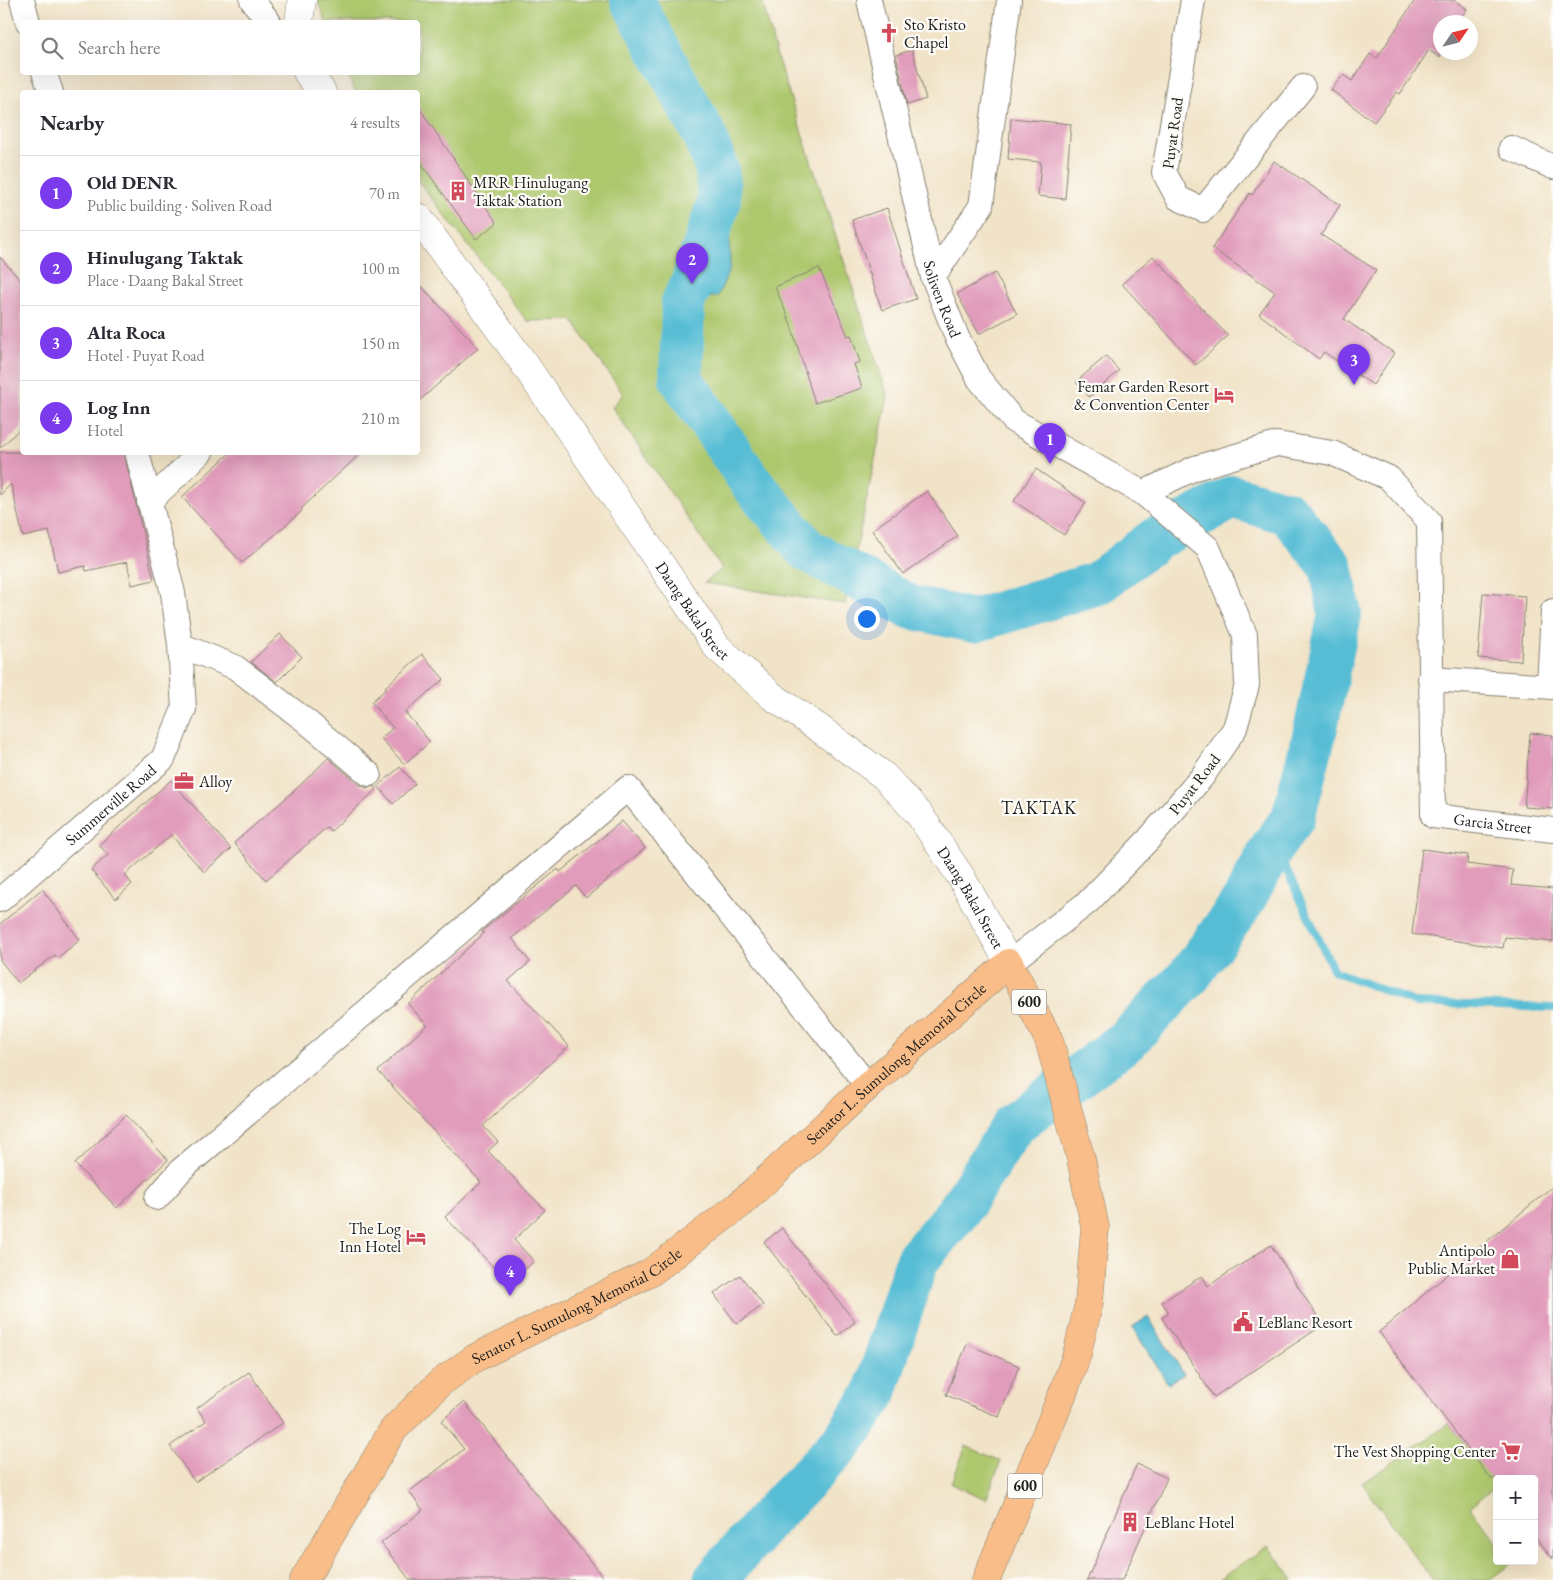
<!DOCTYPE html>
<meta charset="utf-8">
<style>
:root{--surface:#fff;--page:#f7f7f7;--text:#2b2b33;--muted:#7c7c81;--line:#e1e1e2;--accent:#7c3aed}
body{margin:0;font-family:"EB Garamond",serif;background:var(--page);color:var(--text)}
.controls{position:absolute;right:15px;bottom:15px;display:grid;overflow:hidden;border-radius:5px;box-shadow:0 5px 20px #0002}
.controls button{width:45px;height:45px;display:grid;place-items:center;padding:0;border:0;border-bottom:1px solid var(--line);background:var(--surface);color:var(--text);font:25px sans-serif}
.compass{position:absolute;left:1433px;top:15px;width:45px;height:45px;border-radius:50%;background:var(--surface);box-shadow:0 5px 20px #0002;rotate:55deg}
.you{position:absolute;left:866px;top:618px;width:18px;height:18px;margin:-12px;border:4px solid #fff;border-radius:50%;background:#1a73e8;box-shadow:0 0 0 8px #1a73e833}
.badge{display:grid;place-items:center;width:32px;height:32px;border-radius:50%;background:var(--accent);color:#fff;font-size:16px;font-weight:700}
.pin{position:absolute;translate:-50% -41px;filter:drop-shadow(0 1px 2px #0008)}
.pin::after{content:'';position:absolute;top:26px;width:18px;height:15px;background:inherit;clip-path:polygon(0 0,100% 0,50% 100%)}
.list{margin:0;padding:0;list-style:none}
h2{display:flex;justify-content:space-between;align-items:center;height:65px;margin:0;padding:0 20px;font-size:21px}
h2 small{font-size:16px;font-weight:400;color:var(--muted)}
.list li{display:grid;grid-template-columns:32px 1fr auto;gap:15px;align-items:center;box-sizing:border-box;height:75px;padding:0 20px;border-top:1px solid var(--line)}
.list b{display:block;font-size:19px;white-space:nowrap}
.list p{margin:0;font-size:16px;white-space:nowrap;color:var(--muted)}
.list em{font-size:16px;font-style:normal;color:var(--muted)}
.icon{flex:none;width:28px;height:28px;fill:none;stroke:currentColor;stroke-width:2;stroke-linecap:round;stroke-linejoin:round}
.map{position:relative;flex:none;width:1553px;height:1580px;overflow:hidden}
.search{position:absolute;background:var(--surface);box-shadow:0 5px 20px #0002;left:20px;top:20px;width:400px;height:55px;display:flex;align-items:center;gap:12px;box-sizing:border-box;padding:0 18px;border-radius:5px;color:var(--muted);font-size:19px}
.panel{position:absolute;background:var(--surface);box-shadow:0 5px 20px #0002;left:20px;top:90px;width:400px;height:365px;border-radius:5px}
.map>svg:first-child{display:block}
.green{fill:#aec86e;stroke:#657245}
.water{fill:#57bdd5;stroke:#3a6c78}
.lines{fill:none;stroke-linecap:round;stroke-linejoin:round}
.stream{stroke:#57bdd5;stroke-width:8}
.river{stroke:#57bdd5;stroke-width:44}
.building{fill:#e19cbb}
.minor-casing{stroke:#868072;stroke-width:26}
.tertiary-casing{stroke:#868072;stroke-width:29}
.primary-casing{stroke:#868072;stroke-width:29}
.minor{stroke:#fff;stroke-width:24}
.tertiary{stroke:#fff;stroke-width:28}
.primary{stroke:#f8bd88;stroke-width:28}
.labels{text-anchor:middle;stroke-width:4.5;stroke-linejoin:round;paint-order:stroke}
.shield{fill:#fdfcf7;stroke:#605f5e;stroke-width:1}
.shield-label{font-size:15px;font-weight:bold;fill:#1c1c1c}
.poi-label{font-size:16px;fill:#1c1c1c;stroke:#fdfcf7;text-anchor:start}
.street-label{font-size:16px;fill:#1c1c1c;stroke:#fdfcf7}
.neighbourhood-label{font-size:18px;letter-spacing:1px;fill:#1c1c1c;stroke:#fdfcf7}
</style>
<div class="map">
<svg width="1553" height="1580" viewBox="0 0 1553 1580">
<rect width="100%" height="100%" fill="#fdfcf7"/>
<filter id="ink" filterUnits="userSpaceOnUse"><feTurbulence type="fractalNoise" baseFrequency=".02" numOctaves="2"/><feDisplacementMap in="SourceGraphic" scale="10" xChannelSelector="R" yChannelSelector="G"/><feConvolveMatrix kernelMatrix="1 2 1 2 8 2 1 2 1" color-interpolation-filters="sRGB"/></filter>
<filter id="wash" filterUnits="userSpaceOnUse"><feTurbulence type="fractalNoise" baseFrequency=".0096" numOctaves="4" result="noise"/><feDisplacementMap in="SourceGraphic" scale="20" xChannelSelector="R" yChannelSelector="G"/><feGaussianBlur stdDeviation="1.12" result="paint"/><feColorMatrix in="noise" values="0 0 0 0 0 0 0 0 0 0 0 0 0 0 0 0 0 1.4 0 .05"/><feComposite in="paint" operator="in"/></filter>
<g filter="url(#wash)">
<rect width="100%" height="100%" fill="#f1e3c7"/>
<g class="green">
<polygon points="317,0 762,0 777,57 888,396 845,604 704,583 722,569 612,407 623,394 572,320 527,321 418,181 418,92 355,92 347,73 418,72 418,22 326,22"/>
<polygon points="1449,1424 1497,1485 1470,1507 1497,1543 1497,1561 1512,1563 1489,1580 1432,1580 1362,1483"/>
<polygon points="966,1446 1001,1461 986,1499 951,1484"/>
<polygon points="1268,1546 1293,1580 1217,1580"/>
</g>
<g class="water">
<polygon points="704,134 728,170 730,268 718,296 683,302 665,293 681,266 684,247 701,224 707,203 709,170"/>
<polygon points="1148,1317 1184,1374 1168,1384 1132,1327"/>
</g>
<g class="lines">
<polyline class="stream" points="1274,844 1334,971 1416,1003 1553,1008"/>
<polyline class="river" points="632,0 704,134 717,170 719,201 692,284 683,302 681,379 750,481 806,549 910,607 974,621 1098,583 1157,538 1233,497 1288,513 1331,566 1340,614 1314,736 1293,818 1274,844 1242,903 1190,975 1126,1041 1014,1124 959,1210 917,1260 874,1395 844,1440 770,1517 715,1580"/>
</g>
<g id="blocks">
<g class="building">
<polygon points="1415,0 1454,0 1467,9 1458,22 1440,22 1440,58 1429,50 1400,94 1397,92 1374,122 1331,90 1343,75 1352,81 1370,54 1377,58"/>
<polygon points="912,50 926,99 907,105 896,55"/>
<polygon points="418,106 497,223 476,239 418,159"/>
<polygon points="1011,118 1071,124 1065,199 1038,196 1041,162 1008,159"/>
<polygon points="1274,161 1340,205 1321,235 1376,270 1344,319 1394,353 1373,385 1324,352 1319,359 1259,314 1275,292 1212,248 1250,193 1252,195"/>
<polygon points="887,208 916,299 882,310 852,220"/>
<polygon points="1153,256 1228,336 1196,365 1122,284"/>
<polygon points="0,257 22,282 22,427 0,448"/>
<polygon points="819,268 848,336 851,335 860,362 854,364 862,388 815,403 790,322 775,287"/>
<polygon points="995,273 1017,314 979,334 957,294"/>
<polygon points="418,282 478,348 418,402"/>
<polygon points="1106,356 1119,371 1089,397 1076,382"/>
<polygon points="0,452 124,453 154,580 132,585 127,562 86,571 85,566 58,572 49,531 23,537 11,484 0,495"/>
<polygon points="231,452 362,452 301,509 302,511 242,563 182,497"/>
<polygon points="1036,469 1086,503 1064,535 1014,501"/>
<polygon points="927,491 958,536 903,574 872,530"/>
<polygon points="1483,593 1525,596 1521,661 1478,658"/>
<polygon points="280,634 302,657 277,682 251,662"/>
<polygon points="422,654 444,679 405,712 430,742 404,764 381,738 393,728 371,702 386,689 385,687"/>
<polygon points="1530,733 1553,735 1553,809 1524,807"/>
<polygon points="328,758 360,785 367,788 375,786 377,789 331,831 327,827 266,880 234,843 294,791"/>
<polygon points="400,767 415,784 393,804 378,786"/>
<polygon points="171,780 231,849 204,872 171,835 125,875 132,884 116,899 91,870 108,855 99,845"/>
<polygon points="622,821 645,848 586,898 576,886 512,938 530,962 508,981 569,1046 483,1126 498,1142 488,1151 545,1210 514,1240 534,1261 510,1284 445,1217 481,1182 378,1071 427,1025 408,1004 484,933 482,931 558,869 560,872"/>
<polygon points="1422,849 1468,855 1467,864 1513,870 1511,885 1553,889 1553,942 1505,937 1503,948 1412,934"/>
<polygon points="42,889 80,940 57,958 55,955 18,983 0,960 0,924"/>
<polygon points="126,1115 168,1160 117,1208 75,1164"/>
<polygon points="1553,1186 1553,1559 1534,1535 1534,1479 1491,1479 1379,1332"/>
<polygon points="782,1228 855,1322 837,1336 764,1242"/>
<polygon points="1271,1245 1323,1325 1214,1397 1162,1318 1169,1313 1162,1302 1202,1276 1208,1286"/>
<polygon points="740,1275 763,1305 737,1324 714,1294"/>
<polygon points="967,1344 1019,1366 999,1417 946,1395"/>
<polygon points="249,1372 283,1423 195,1482 170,1446 206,1421 197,1408"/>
<polygon points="464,1402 605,1580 410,1580 381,1543 423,1510 409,1492 464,1449 441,1421"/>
<polygon points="1137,1464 1167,1478 1122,1580 1087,1580"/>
</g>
</g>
</g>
<g filter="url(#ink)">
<use href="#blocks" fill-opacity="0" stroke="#868072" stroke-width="1"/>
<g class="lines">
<defs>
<g id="minor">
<polyline points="22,0 28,22"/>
<polyline points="252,0 269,22"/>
<path id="s1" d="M 869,0 L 933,277 L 957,337 L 979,379 L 1014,421 L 1143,493 L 1208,548 L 1245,635 L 1247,685 L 1235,728 L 1202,777 L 1148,840 L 1088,902 L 1009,963"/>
<polyline points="1193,0 1164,172 1178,198 1203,210 1303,87"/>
<polyline points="44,72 51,92"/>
<polyline points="1511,148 1553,167"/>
<polyline points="933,277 981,206 1009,0"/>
<path id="s2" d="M 1143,493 L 1195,468 L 1277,444 L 1332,453 L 1389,478 L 1429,521 L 1433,816 L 1553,830"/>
<polyline points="149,502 201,452"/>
<polyline points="180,645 235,667 306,721 369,774"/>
<polyline points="1430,679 1553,687"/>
<polyline points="1549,686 1553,611"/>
<path id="s3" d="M 0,900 L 163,759 L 184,709 L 180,645 L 173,593 L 137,452"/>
<polyline points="157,1198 181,1170 628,788 868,1086"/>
</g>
<g id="tertiary">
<polyline points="299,22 302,0"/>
<polyline points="307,72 322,92"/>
<path id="s4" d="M 418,217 L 523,362 L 717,647 L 772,696 L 820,729 L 884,776 L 919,814 L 961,877 L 1009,963"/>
</g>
<g id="primary">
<path id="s5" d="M 304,1580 L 393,1430 L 440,1383 L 475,1358 L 650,1273 L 738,1206 L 868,1086 L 1009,963 L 1049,1040 L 1081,1159 L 1095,1227 L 1089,1303 L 1077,1354 L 1063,1393 L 986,1580"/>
</g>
</defs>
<use href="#minor" class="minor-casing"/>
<use href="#tertiary" class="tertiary-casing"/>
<use href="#primary" class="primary-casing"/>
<use href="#minor" class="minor"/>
<use href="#tertiary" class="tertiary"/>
<use href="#primary" class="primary"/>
</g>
</g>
<defs>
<symbol id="church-bare" viewBox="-9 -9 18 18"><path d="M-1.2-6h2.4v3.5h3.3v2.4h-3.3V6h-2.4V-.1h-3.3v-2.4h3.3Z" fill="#d1495b" stroke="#fdfcf7" stroke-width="2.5" paint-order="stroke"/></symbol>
<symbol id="building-bare" viewBox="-9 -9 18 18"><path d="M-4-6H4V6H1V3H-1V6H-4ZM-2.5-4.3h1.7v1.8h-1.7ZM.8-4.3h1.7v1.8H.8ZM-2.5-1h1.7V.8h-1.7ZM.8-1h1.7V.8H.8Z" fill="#d1495b" stroke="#fdfcf7" stroke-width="2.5" paint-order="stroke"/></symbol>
<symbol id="hotel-bare" viewBox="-9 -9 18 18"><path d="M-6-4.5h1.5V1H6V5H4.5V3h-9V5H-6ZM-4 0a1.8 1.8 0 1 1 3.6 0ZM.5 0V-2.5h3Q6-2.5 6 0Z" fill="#d1495b" stroke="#fdfcf7" stroke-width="2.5" paint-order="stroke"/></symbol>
<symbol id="office-bare" viewBox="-9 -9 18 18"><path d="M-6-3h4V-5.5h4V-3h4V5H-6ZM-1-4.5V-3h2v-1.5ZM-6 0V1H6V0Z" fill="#d1495b" stroke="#fdfcf7" stroke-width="2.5" paint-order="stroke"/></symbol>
<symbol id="shop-bare" viewBox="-9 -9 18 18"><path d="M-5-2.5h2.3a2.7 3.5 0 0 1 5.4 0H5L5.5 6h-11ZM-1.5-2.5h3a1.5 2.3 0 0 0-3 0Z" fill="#d1495b" stroke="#fdfcf7" stroke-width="2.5" paint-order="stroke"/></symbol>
<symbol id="civic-bare" viewBox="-9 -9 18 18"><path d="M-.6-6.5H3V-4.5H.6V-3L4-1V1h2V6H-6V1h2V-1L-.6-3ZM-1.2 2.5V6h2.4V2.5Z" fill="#d1495b" stroke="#fdfcf7" stroke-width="2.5" paint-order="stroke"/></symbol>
<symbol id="supermarket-bare" viewBox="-9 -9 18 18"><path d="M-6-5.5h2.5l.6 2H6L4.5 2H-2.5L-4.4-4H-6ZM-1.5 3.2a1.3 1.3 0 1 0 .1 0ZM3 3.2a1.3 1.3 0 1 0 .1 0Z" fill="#d1495b" stroke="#fdfcf7" stroke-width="2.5" paint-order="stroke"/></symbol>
</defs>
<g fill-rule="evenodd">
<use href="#church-bare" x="875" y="19" width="28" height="28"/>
<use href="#building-bare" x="444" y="177" width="28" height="28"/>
<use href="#hotel-bare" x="1210" y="381" width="28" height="28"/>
<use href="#office-bare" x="170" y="767" width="28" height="28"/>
<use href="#hotel-bare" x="402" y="1223" width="28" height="28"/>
<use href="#shop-bare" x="1496" y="1245" width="28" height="28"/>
<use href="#civic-bare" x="1229" y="1308" width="28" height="28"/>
<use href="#supermarket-bare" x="1497" y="1437" width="28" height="28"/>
<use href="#building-bare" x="1116" y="1508" width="28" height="28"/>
</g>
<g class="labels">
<g class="shield">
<rect x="1011.5" y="989.5" width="35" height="25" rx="4"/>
<rect x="1007.5" y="1473.5" width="35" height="25" rx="4"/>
</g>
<g class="shield-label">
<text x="1029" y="1007">600</text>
<text x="1025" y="1491">600</text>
</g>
<g class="poi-label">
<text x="904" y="30">Sto Kristo<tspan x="904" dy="18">Chapel</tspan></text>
<text x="473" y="188">MRR Hinulugang<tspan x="473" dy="18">Taktak Station</tspan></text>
<text x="1209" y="392" text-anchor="end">Femar Garden Resort<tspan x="1209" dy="18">&amp; Convention Center</tspan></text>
<text x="199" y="787">Alloy</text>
<text x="401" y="1234" text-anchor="end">The Log<tspan x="401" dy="18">Inn Hotel</tspan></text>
<text x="1495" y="1256" text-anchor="end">Antipolo<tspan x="1495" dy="18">Public Market</tspan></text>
<text x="1258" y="1328">LeBlanc Resort</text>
<text x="1496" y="1457" text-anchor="end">The Vest Shopping Center</text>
<text x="1145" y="1528">LeBlanc Hotel</text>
</g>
<g class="street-label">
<text transform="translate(1172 133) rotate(-82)" y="6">Puyat Road</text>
<text dy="6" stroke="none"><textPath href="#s1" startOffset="308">Soliven Road</textPath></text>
<text dy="6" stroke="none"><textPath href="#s4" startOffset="480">Daang Bakal Street</textPath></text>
<text transform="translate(1194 784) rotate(-52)" y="6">Puyat Road</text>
<text dy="6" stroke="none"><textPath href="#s3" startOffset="146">Summerville Road</textPath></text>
<text dy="6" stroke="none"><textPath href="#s2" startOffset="675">Garcia Street</textPath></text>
<text dy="6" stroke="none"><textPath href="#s4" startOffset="885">Daang Bakal Street</textPath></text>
<text dy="6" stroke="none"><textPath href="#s5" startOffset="802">Senator L. Sumulong Memorial Circle</textPath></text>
<text dy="6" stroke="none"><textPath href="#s5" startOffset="398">Senator L. Sumulong Memorial Circle</textPath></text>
</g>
<g class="neighbourhood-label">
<text x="1039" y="814">TAKTAK</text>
</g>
</g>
</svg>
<div class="controls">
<button>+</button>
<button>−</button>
</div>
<svg class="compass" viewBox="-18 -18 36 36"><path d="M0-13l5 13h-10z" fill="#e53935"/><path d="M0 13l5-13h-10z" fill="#7c7c81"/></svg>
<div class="you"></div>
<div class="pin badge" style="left:1050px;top:464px">1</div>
<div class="pin badge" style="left:692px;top:284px">2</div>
<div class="pin badge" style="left:1354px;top:385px">3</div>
<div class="pin badge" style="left:510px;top:1296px">4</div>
<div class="search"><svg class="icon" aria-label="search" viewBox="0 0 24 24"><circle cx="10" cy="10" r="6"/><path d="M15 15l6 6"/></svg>Search here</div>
<section class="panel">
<h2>Nearby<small>4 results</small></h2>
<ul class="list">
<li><span class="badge">1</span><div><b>Old DENR</b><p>Public building · Soliven Road</p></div><em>70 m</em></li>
<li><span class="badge">2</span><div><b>Hinulugang Taktak</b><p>Place · Daang Bakal Street</p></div><em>100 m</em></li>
<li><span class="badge">3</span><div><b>Alta Roca</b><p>Hotel · Puyat Road</p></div><em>150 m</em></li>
<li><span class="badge">4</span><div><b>Log Inn</b><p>Hotel</p></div><em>210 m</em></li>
</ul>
</section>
</div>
